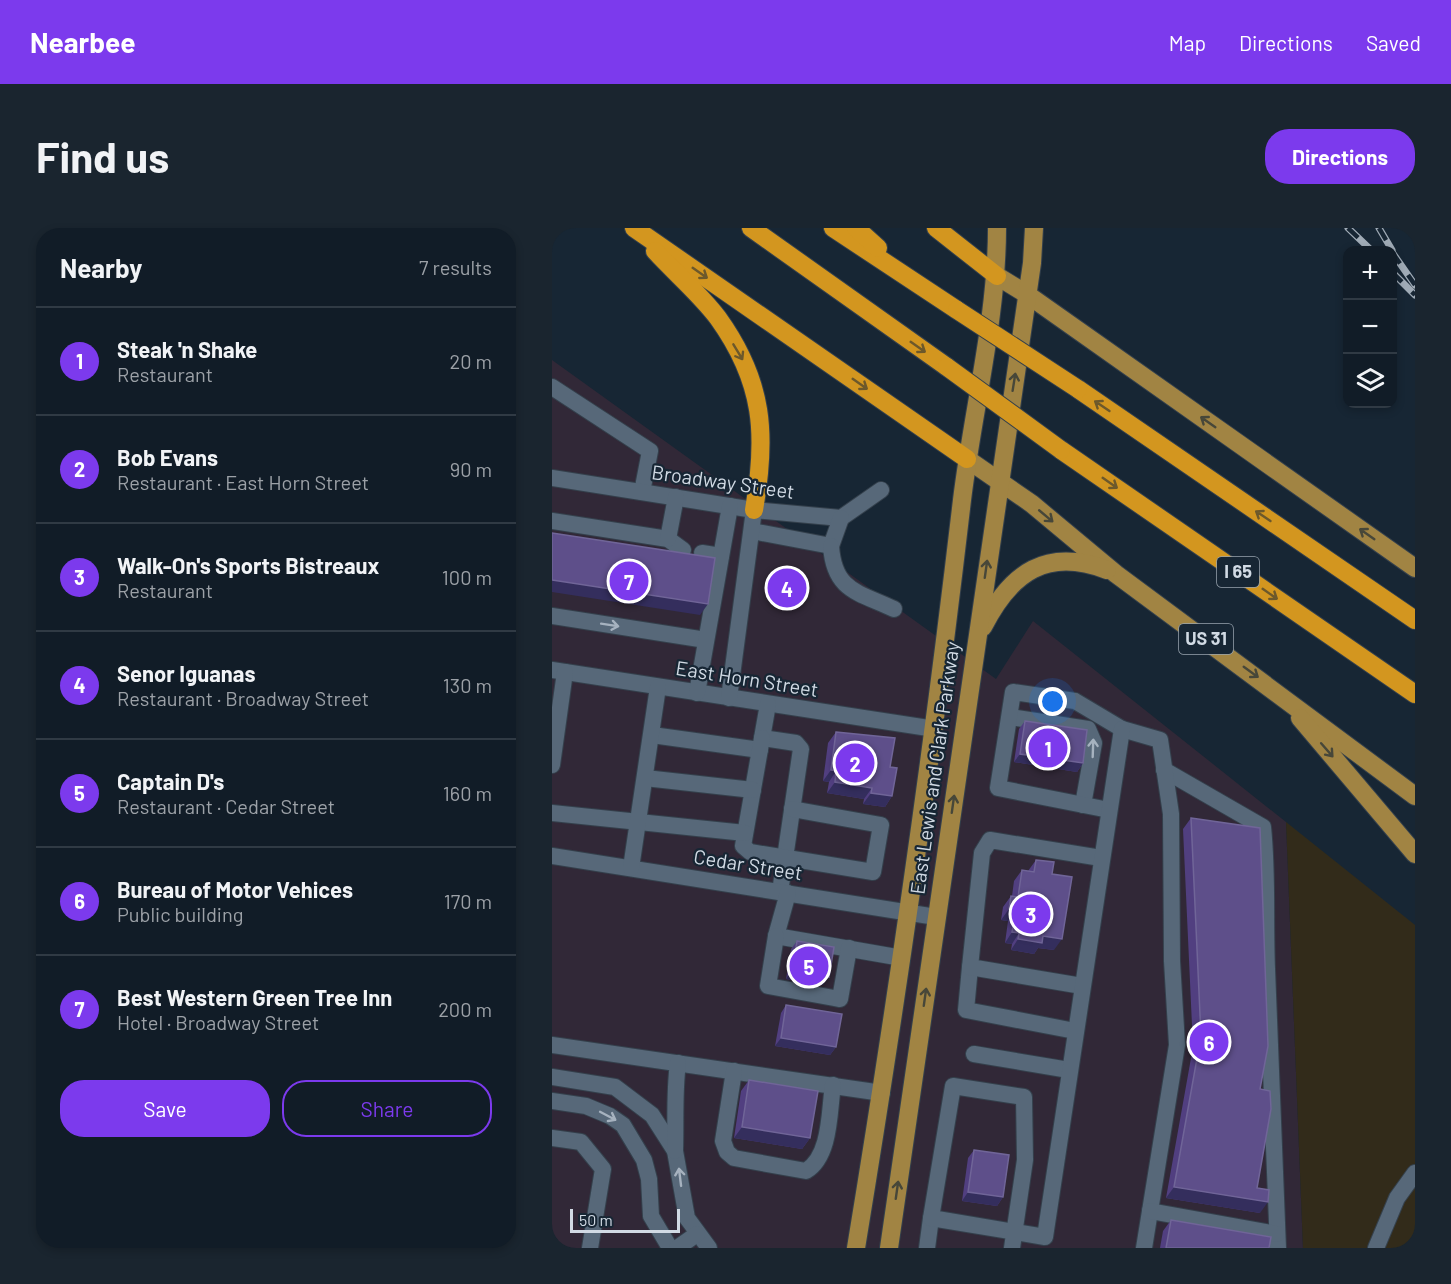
<!DOCTYPE html>
<meta charset="utf-8">
<style>
:root{--surface:#111c27;--page:#1a252f;--text:#f1f3f6;--muted:#9ca1a7;--line:#303a44;--accent:#7c3aed}
body{margin:0;font-family:Barlow,sans-serif;background:var(--page);color:var(--text)}
.controls{position:absolute;right:18px;top:18px;display:grid;overflow:hidden;border-radius:12px;box-shadow:0 3px 9px #0003}
.controls button{width:54px;height:54px;display:grid;place-items:center;padding:0;border:0;border-bottom:2px solid var(--line);background:var(--surface);color:var(--text);font:30px sans-serif}
.scale{position:absolute;left:18px;bottom:15px;width:110px;box-sizing:border-box;padding-left:6px;border:3px solid #d1dae4;border-top:0;font-size:16px;line-height:21px;white-space:nowrap;color:#d1dae4;-webkit-text-stroke:4px #172634;paint-order:stroke}
.you{position:absolute;left:501px;top:474px;width:21px;height:21px;margin:-15px;border:4px solid #fff;border-radius:50%;background:#1a73e8;box-shadow:0 0 0 9px #1a73e833}
.badge{display:grid;place-items:center;width:39px;height:39px;border-radius:50%;background:var(--accent);color:#fff;font-size:20px;font-weight:700}
.pin{position:absolute;translate:-50% -50%;border:3px solid #fff;box-shadow:0 2px 6px #0006}
.list{margin:0;padding:0;list-style:none}
h2{display:flex;justify-content:space-between;align-items:center;height:78px;margin:0;padding:0 24px;font-size:26px}
h2 small{font-size:20px;font-weight:400;color:var(--muted)}
.list li{display:grid;grid-template-columns:39px 1fr auto;gap:18px;align-items:center;box-sizing:border-box;height:108px;padding:0 24px;border-top:2px solid var(--line)}
.list b{display:block;font-size:22px;white-space:nowrap}
.list p{margin:0;font-size:20px;white-space:nowrap;color:var(--muted)}
.list em{font-size:20px;font-style:normal;color:var(--muted)}
.actions{display:flex;gap:12px;padding:18px 24px}
.actions a{flex:1;padding:14px 0;border:2px solid var(--accent);border-radius:24px;text-align:center;font-size:21px;color:var(--accent)}
.actions .main{background:var(--accent);color:#fff}
.icon{flex:none;width:33px;height:33px;fill:none;stroke:currentColor;stroke-width:2;stroke-linecap:round;stroke-linejoin:round}
.map{position:relative;flex:none;width:863px;height:1020px;overflow:hidden;border-radius:24px}
header{display:flex;align-items:center;gap:36px;box-sizing:border-box;height:84px;padding:0 30px;background:var(--accent);color:#fff}
header strong{font-size:28px}
nav{display:flex;gap:33px;margin-inline-start:auto;font-size:21px}
.intro{display:flex;align-items:center;justify-content:space-between;box-sizing:border-box;height:144px;padding:0 36px}
h1{margin:0;font-size:42px}
.button{padding:15px 27px;border-radius:24px;background:var(--accent);color:#fff;font-size:21px;font-weight:700}
main{display:flex;gap:36px;padding:0 36px}
aside{flex:1;background:var(--surface);border-radius:24px;box-shadow:0 3px 9px #0003}
.map>svg:first-child{display:block}
.commercial{fill:#312837}
.industrial{fill:#322b1a}
.lines{fill:none;stroke-linecap:round;stroke-linejoin:round}
.minor-casing{stroke:#34404c;stroke-width:18}
.major-casing{stroke:#34404c;stroke-width:20}
.highway-casing{stroke:#34404c;stroke-width:20}
.minor{stroke:#576879;stroke-width:16}
.major{stroke:#a18443;stroke-width:18}
.highway{stroke:#d3961f;stroke-width:18}
.rail-casing{stroke:#a0abb6;stroke-width:7}
.rail{stroke:#172634;stroke-width:4.5;stroke-dasharray:14;stroke-linecap:butt}
.highway-bridge-casing{stroke:#34404c;stroke-width:20;stroke-linecap:butt}
.highway-bridge{stroke:#d3961f;stroke-width:18}
.wall{fill:#513f80}
.shaded-wall{fill:#342e5d}
.building{fill:#5e4f8a;stroke:#706598;stroke-width:1.5}
.oneway{stroke:#6c582b}
.oneway2{stroke:#474739}
.oneway3{stroke:#a6b2bf}
.labels{text-anchor:middle;stroke-width:4.5;stroke-linejoin:round;paint-order:stroke}
.shield{fill:#172634;stroke:#99a4af;stroke-width:1.5}
.shield-label{font-size:18px;font-weight:bold;fill:#d1dae4}
.street-label{font-size:20px;fill:#d1dae4;stroke:#172634}
</style>
<header>
<strong>Nearbee</strong>
<nav><a>Map</a><a>Directions</a><a>Saved</a></nav>
</header>
<div class="intro"><h1>Find us</h1><a class="button">Directions</a></div>
<main>
<aside>
<h2>Nearby<small>7 results</small></h2>
<ul class="list">
<li><span class="badge">1</span><div><b>Steak 'n Shake</b><p>Restaurant</p></div><em>20 m</em></li>
<li><span class="badge">2</span><div><b>Bob Evans</b><p>Restaurant · East Horn Street</p></div><em>90 m</em></li>
<li><span class="badge">3</span><div><b>Walk-On's Sports Bistreaux</b><p>Restaurant</p></div><em>100 m</em></li>
<li><span class="badge">4</span><div><b>Senor Iguanas</b><p>Restaurant · Broadway Street</p></div><em>130 m</em></li>
<li><span class="badge">5</span><div><b>Captain D's</b><p>Restaurant · Cedar Street</p></div><em>160 m</em></li>
<li><span class="badge">6</span><div><b>Bureau of Motor Vehices</b><p>Public building</p></div><em>170 m</em></li>
<li><span class="badge">7</span><div><b>Best Western Green Tree Inn</b><p>Hotel · Broadway Street</p></div><em>200 m</em></li>
</ul>
<div class="actions"><a class="main">Save</a><a>Share</a></div>
</aside>
<div class="map">
<svg width="863" height="1020" viewBox="0 0 863 1020">
<rect width="100%" height="100%" fill="#172634"/>
<polygon class="commercial" points="0,132 444,451 481,393 734,594 751,1020 0,1020"/>
<polygon class="industrial" points="734,594 863,697 863,1020 751,1020"/>
<g class="lines">
<defs>
<g id="minor">
<polyline points="0,159 98,223 90,264"/>
<polyline points="0,250 202,282 289,290 329,262"/>
<polyline points="0,293 116,311 131,322"/>
<polyline points="200,303 279,318 289,290"/>
<polyline points="116,311 124,269"/>
<path d="M 279,318 C 282,363 306,364 342,381"/>
<polyline points="150,325 169,328"/>
<polyline points="0,388 154,412"/>
<polyline points="0,442 383,501"/>
<polyline points="145,465 178,278"/>
<polyline points="177,470 202,282"/>
<polyline points="216,476 210,510 244,515 249,521 228,664"/>
<polyline points="458,489 536,501 542,515 531,577"/>
<polyline points="100,507 208,522"/>
<polyline points="210,510 191,618 198,624 321,644 329,597 240,581"/>
<polyline points="0,537 13,444"/>
<path d="M 612,542 L 711,599 C 716,646 713,693 715,741 C 719,834 723,927 726,1020"/>
<polyline points="93,550 201,562"/>
<polyline points="557,582 446,560 461,464 523,473 570,501 608,512 619,586 620,733 625,817 592,1020"/>
<polyline points="0,585 193,605"/>
<polyline points="0,628 384,689"/>
<polyline points="79,640 106,459"/>
<polyline points="236,665 224,708 350,730"/>
<polyline points="224,708 216,758 282,770 288,771 297,720"/>
<polyline points="418,739 414,782 523,803"/>
<polyline points="530,758 418,739 430,625 438,612 549,630"/>
<polyline points="0,817 330,865"/>
<polyline points="422,826 517,842"/>
<path d="M 182,843 L 171,913 L 175,924 L 182,930 L 254,943 C 279,928 277,883 281,857"/>
<polyline points="0,849 63,859 100,887 123,923 135,990 157,1020"/>
<polyline points="0,873 34,878 58,888 71,897 92,932 97,951 99,988 118,1020"/>
<polyline points="0,910 29,914 51,941 38,1020"/>
<path d="M 123,923 C 124,893 122,864 126,835"/>
<polyline points="598,983 725,1006"/>
<polyline points="125,1020 145,1006"/>
<polyline points="375,1020 379,990"/>
<polyline points="460,1020 473,932 472,869 401,858 379,990 493,1009 570,501"/>
<polyline points="824,1020 845,970 863,945"/>
</g>
<g id="major">
<polyline points="445,48 476,67 863,340"/>
<polyline points="415,231 480,276 564,346 863,568"/>
<path d="M 431,399 C 459,344 495,319 555,342"/>
<polyline points="748,490 863,626"/>
<path d="M 304,1020 C 345,771 381,522 410,272 C 421,181 445,91 445,0"/>
<polyline points="337,1020 480,35 482,0"/>
</g>
<g id="highway">
<polyline points="82,0 415,231"/>
<polyline points="199,0 395,139"/>
<polyline points="281,0 405,82"/>
<polyline points="304,0 326,20"/>
<polyline points="384,0 445,48"/>
<path d="M 103,23 C 123,45 148,66 166,90 C 212,154 215,207 202,282"/>
<polyline points="526,161 863,392"/>
<polyline points="509,222 863,466"/>
</g>
</defs>
<use href="#minor" class="minor-casing"/>
<use href="#major" class="major-casing"/>
<use href="#highway" class="highway-casing"/>
<use href="#minor" class="minor"/>
<use href="#major" class="major"/>
<use href="#highway" class="highway"/>
<defs>
<g id="rail">
<polyline points="796,0 819,22"/>
<polyline points="827,0 840,22"/>
<polyline points="840,24 863,57"/>
<polyline points="840,44 863,67"/>
</g>
</defs>
<use href="#rail" class="rail-casing"/>
<use href="#rail" class="rail"/>
<defs>
<g id="highway-bridge">
<polyline points="405,82 526,161"/>
<polyline points="395,139 509,222"/>
</g>
</defs>
<use href="#highway-bridge" class="highway-bridge-casing"/>
<use href="#highway-bridge" class="highway-bridge"/>
</g>
<g class="wall">
<polygon points="473,493 531,535 525,544 462,534 467,501"/>
<polygon points="284,504 338,539 340,568 333,579 311,576 312,571 275,565 277,554 271,553 276,515"/>
<polygon points="639,590 708,861 705,960 708,985 614,970 641,819 631,601"/>
<polygon points="484,632 500,646 502,722 486,720 482,726 459,722 460,716 453,715 456,693 449,692 451,679 459,668 460,668 462,653 470,642 476,643"/>
<polygon points="245,713 271,757 234,751 239,721"/>
<polygon points="234,777 284,819 278,827 223,818 229,785"/>
<polygon points="197,852 258,910 250,921 182,910 189,863"/>
<polygon points="422,922 451,969 445,978 410,973 416,930"/>
<polygon points="619,992 717,1020 608,1020 611,1003"/>
</g>
<g class="shaded-wall">
<polygon points="0,352 156,376 148,387 0,364"/>
<polygon points="468,526 531,535 525,544 462,534"/>
<polygon points="279,542 284,543 277,554 271,553"/>
<polygon points="283,554 320,560 312,571 275,565"/>
<polygon points="319,565 340,568 333,579 311,576"/>
<polygon points="457,681 464,682 456,693 449,692"/>
<polygon points="460,704 467,705 460,716 453,715"/>
<polygon points="491,708 510,711 502,722 486,720 482,726 459,722 466,711"/>
<polygon points="240,742 277,749 271,757 234,751"/>
<polygon points="229,810 284,819 278,827 223,818"/>
<polygon points="190,899 258,910 250,921 182,910"/>
<polygon points="622,959 716,974 708,985 614,970"/>
<polygon points="416,964 451,969 445,978 410,973"/>
</g>
<g class="building">
<polygon points="0,305 163,330 156,376 0,352"/>
<polygon points="473,493 535,502 531,535 468,526"/>
<polygon points="284,504 343,510 338,539 345,540 340,568 319,565 320,560 283,554 284,543 279,542"/>
<polygon points="639,590 708,600 716,818 708,861 718,863 719,881 705,960 717,962 716,974 622,959 649,808"/>
<polygon points="484,632 502,634 500,646 520,649 510,711 491,708 490,715 466,711 467,705 460,704 464,682 457,681 459,668 466,669 470,642 482,644"/>
<polygon points="245,713 282,719 277,749 240,742"/>
<polygon points="234,777 290,786 284,819 229,810"/>
<polygon points="197,852 266,863 258,910 190,899"/>
<polygon points="422,922 457,927 451,969 416,964"/>
<polygon points="619,992 719,1009 717,1020 614,1020"/>
</g>
<defs><path id="oneway-shaft" d="M-6 0H5M1.5-3L5.5 0L1.5 3" fill="none" stroke-width="1.6" stroke-linecap="round" stroke-linejoin="round" transform="scale(1.5)"/></defs>
<g class="oneway">
<use href="#oneway-shaft" transform="translate(148 45) rotate(35)"/>
<use href="#oneway-shaft" transform="translate(366 119) rotate(35)"/>
<use href="#oneway-shaft" transform="translate(186 124) rotate(59)"/>
<use href="#oneway-shaft" transform="translate(308 156) rotate(35)"/>
<use href="#oneway-shaft" transform="translate(550 178) rotate(-146)"/>
<use href="#oneway-shaft" transform="translate(558 255) rotate(35)"/>
<use href="#oneway-shaft" transform="translate(711 288) rotate(-146)"/>
<use href="#oneway-shaft" transform="translate(718 366) rotate(35)"/>
</g>
<g class="oneway2">
<use href="#oneway-shaft" transform="translate(462 154) rotate(-81)"/>
<use href="#oneway-shaft" transform="translate(656 194) rotate(-145)"/>
<use href="#oneway-shaft" transform="translate(494 288) rotate(40)"/>
<use href="#oneway-shaft" transform="translate(815 306) rotate(-145)"/>
<use href="#oneway-shaft" transform="translate(434 341) rotate(-82)"/>
<use href="#oneway-shaft" transform="translate(699 444) rotate(36)"/>
<use href="#oneway-shaft" transform="translate(775 522) rotate(49)"/>
<use href="#oneway-shaft" transform="translate(401 576) rotate(-82)"/>
<use href="#oneway-shaft" transform="translate(373 769) rotate(-82)"/>
<use href="#oneway-shaft" transform="translate(345 962) rotate(-82)"/>
</g>
<g class="oneway3">
<use href="#oneway-shaft" transform="translate(58 397) rotate(9)"/>
<use href="#oneway-shaft" transform="translate(541 520) rotate(-88)"/>
<use href="#oneway-shaft" transform="translate(56 888) rotate(28)"/>
<use href="#oneway-shaft" transform="translate(128 949) rotate(-97)"/>
</g>
<g class="labels">
<g class="shield">
<rect x="665" y="329" width="42" height="30" rx="4.5"/>
<rect x="627" y="396" width="54" height="30" rx="4.5"/>
</g>
<g class="shield-label">
<text x="686" y="350">I 65</text>
<text x="654" y="417">US 31</text>
</g>
<g class="street-label">
<text transform="translate(171 254) rotate(8)" y="7">Broadway Street</text>
<text transform="translate(195 451) rotate(9)" y="7">East Horn Street</text>
<text transform="translate(383 540) rotate(-82)" y="7">East Lewis and Clark Parkway</text>
<text transform="translate(196 637) rotate(9)" y="7">Cedar Street</text>
</g>
</g>
</svg>
<div class="controls">
<button>+</button>
<button>−</button>
<button><svg class="icon" aria-label="layers" viewBox="0 0 24 24"><path d="M12 4l9 5-9 5-9-5zM3 14l9 5 9-5"/></svg></button>
</div>
<div class="scale">50 m</div>
<div class="you"></div>
<div class="pin badge" style="left:496px;top:520px">1</div>
<div class="pin badge" style="left:303px;top:535px">2</div>
<div class="pin badge" style="left:479px;top:686px">3</div>
<div class="pin badge" style="left:235px;top:360px">4</div>
<div class="pin badge" style="left:257px;top:738px">5</div>
<div class="pin badge" style="left:657px;top:814px">6</div>
<div class="pin badge" style="left:77px;top:353px">7</div>
</div>
</main>
